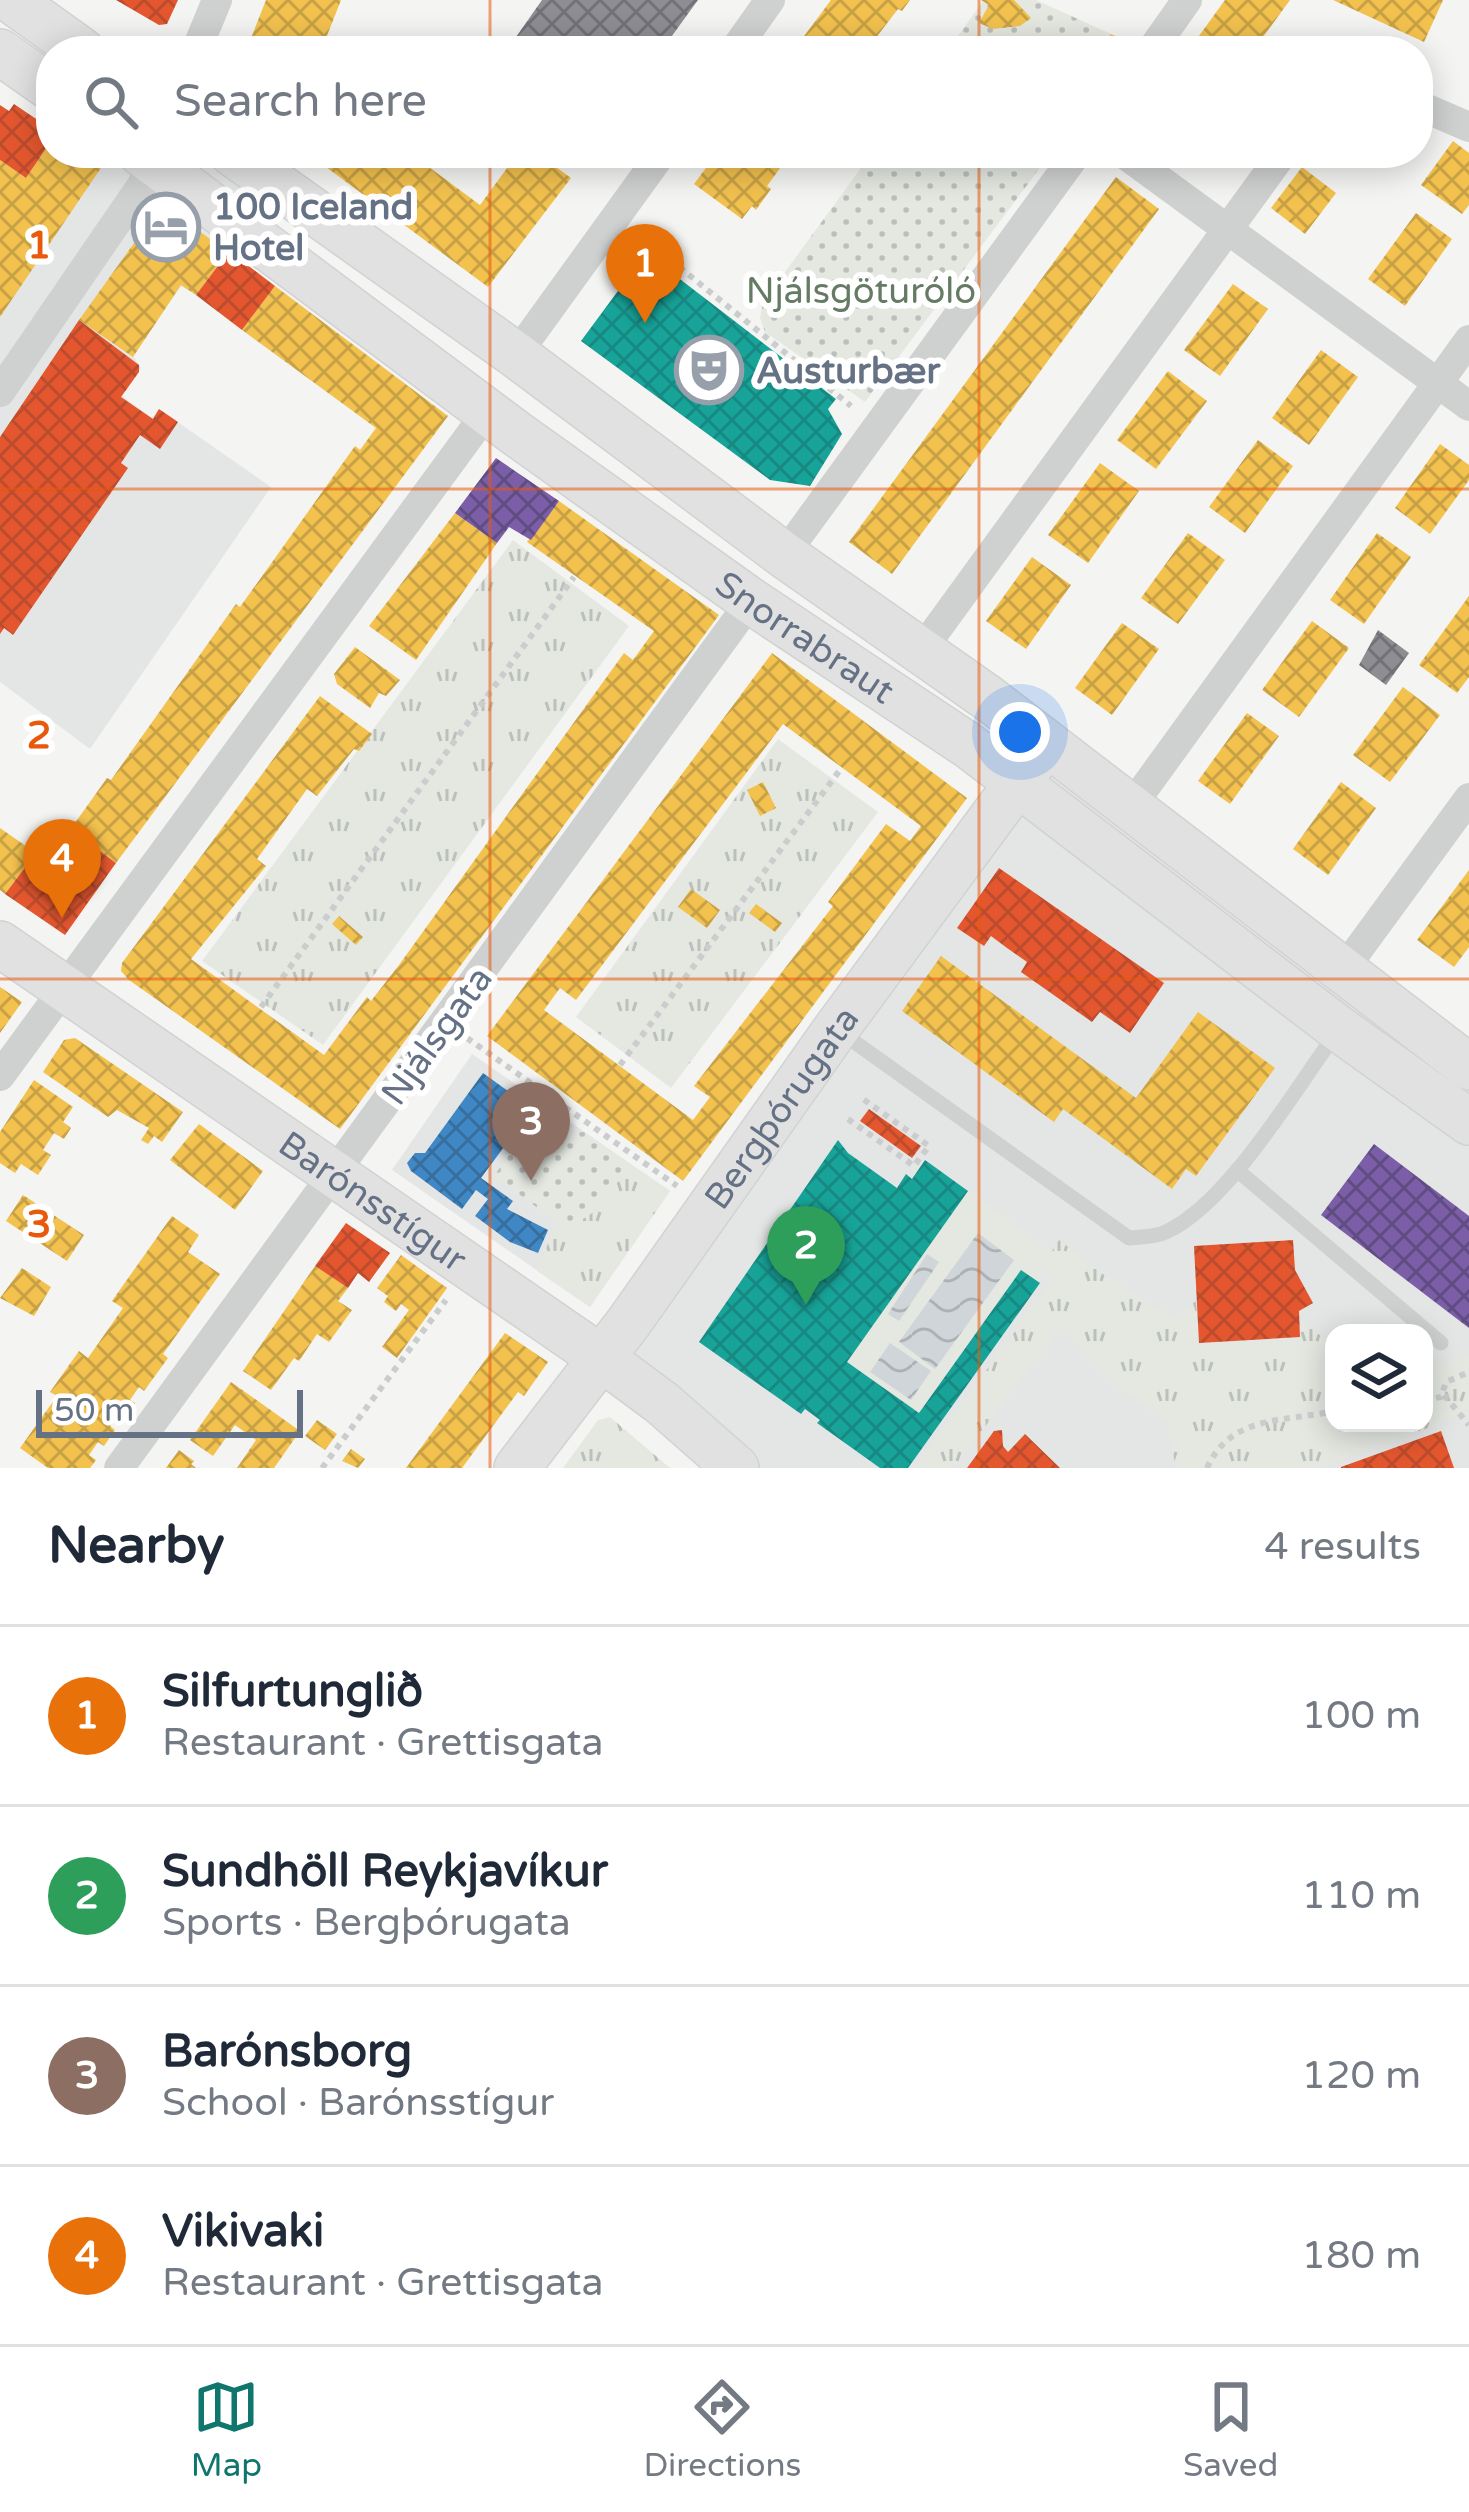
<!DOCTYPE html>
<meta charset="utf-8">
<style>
:root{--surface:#fff;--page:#f6f6f7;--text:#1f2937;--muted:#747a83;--line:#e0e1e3;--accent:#0f766e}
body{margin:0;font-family:"Varela Round",sans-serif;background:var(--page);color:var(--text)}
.controls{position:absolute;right:36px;bottom:36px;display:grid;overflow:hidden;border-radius:24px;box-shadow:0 6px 30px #0003}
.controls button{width:108px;height:108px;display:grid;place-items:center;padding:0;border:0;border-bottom:3px solid var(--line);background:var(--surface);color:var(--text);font:60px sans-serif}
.scale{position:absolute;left:36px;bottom:30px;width:267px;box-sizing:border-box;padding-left:12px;border:6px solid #657184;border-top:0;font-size:33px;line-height:42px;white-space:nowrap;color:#657184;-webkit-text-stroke:9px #fff;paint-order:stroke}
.you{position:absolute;left:1020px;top:732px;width:42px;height:42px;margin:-30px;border:9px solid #fff;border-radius:50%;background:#1a73e8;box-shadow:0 0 0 18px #1a73e833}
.badge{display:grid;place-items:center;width:78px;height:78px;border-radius:50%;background:var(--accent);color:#fff;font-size:39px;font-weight:700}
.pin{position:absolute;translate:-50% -99px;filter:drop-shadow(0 3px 6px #0008)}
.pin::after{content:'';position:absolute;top:63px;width:42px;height:36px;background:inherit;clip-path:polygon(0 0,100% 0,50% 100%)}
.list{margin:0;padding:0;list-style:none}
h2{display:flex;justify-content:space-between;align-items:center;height:156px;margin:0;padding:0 48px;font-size:51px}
h2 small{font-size:39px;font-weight:400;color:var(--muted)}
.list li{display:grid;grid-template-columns:78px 1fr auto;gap:36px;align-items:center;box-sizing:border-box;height:180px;padding:0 48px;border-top:3px solid var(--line)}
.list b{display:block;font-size:45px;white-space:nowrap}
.list p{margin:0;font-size:39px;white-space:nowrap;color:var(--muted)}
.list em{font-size:39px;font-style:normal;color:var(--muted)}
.icon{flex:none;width:66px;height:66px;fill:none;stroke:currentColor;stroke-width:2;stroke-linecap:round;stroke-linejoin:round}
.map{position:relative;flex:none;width:1469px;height:1468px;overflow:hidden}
.search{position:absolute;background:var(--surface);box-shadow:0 6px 30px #0003;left:36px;right:36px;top:36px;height:132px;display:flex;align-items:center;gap:30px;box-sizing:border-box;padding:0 42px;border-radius:48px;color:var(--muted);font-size:45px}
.sheet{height:876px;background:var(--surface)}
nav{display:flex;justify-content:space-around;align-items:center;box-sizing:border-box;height:168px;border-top:3px solid var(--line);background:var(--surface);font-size:33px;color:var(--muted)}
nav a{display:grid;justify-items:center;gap:6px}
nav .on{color:var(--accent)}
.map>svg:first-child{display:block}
.built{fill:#e4e6e6;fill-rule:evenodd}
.grass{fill:url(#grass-tufts)}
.park{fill:url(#park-dots)}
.garden{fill:#e4e8e1}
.water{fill:url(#water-waves)}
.homes{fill:url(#homes-cross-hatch);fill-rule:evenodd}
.shops{fill:url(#shops-cross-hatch)}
.offices{fill:url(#offices-cross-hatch)}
.schools{fill:url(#schools-cross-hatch)}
.public{fill:url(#public-cross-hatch)}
.industry{fill:url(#industry-cross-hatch)}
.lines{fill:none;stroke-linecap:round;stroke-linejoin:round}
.secondary-casing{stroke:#d1d2d2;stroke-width:48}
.path{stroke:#cbcccd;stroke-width:6;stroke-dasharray:6 6;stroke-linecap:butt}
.lane{stroke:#cfd0d0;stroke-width:15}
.street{stroke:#cfd0d0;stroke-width:30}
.secondary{stroke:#e1e1e2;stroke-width:45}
.grid{fill:none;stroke:#e8590c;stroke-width:3;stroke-opacity:0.55}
.labels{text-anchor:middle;stroke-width:12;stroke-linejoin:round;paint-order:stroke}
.poi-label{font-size:36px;font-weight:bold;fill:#657184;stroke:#fff;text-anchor:start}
.park-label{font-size:36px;fill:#657b64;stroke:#fff}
.street-label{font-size:36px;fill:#657184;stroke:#fff}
.grid-label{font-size:39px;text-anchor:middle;font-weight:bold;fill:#e8590c;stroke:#fff;stroke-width:12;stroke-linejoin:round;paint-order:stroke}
</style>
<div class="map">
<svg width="1469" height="1468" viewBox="0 0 1469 1468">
<defs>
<pattern id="grass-tufts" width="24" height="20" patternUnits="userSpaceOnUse" patternTransform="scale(3)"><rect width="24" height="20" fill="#e4e8e1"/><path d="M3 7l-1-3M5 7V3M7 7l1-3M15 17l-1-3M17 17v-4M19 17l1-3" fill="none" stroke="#bcc0bc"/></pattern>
<pattern id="park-dots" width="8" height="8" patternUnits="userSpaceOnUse" patternTransform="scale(3)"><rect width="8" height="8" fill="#e4e8e1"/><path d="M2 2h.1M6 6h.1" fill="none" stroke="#bcc0bc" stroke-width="1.8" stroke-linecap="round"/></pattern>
<pattern id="water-waves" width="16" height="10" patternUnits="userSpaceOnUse" patternTransform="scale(3)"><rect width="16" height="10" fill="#cfd5d9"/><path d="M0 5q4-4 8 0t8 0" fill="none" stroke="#acb1b6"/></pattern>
<pattern id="homes-cross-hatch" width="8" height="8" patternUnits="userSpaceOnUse" patternTransform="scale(3)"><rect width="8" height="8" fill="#f2c14e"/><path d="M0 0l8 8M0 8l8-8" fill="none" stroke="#c8a146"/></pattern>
<pattern id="shops-cross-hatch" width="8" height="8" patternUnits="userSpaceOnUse" patternTransform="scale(3)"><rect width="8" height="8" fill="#e4572e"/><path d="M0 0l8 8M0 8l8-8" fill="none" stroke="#bc4c2d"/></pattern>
<pattern id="offices-cross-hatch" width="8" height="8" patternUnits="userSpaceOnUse" patternTransform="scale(3)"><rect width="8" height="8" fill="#7b5ea7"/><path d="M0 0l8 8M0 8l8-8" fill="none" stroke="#5f4c81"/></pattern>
<pattern id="schools-cross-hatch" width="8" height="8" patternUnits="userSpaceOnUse" patternTransform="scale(3)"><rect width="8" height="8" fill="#3f88c5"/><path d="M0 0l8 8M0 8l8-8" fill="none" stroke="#376e9e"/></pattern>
<pattern id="public-cross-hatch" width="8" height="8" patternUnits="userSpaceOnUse" patternTransform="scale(3)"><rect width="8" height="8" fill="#17a398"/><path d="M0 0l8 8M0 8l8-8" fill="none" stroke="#188982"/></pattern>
<pattern id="industry-cross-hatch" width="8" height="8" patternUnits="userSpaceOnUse" patternTransform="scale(3)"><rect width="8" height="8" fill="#8d8d92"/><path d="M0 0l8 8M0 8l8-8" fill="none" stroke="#717278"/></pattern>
</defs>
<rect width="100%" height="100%" fill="#f4f5f3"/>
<g class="built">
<polygon points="51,153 207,153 270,198 196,295 181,286 133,356 141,368 122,396 152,418 159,409 271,487 90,749 0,682 0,160"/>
<path d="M 1050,770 L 1469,1080 L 1469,1468 L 757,1468 L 621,1356 ZM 1334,1333 L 1424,1333 L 1424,1423 L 1334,1423 Z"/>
<polygon points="472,1054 670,1191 590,1307 392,1170"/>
</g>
<g class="grass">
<polygon points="513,540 629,626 323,1045 202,961"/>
<polygon points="778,739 878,812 671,1088 576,1017"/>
<path d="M 630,1164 L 670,1191 L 590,1307 L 537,1271 L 557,1221 C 595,1229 611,1190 630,1164 Z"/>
<polygon points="1059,1240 1101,1273 1174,1318 1196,1301 1199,1344 1301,1338 1300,1320 1334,1346 1334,1423 1424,1423 1424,1372 1469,1355 1469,1413 1318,1468 1176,1468 1167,1423 1111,1381 1062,1327 953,1468 914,1468 1054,1279 1042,1267"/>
<polygon points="610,1417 670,1468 563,1468 598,1420"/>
</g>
<g class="park">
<polygon points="984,0 1036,0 1122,39 1126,49 947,51"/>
<polygon points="872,153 1051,153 865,402 765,332 760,318 763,302"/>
<path d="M 539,1112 L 571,1133 L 584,1132 L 630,1164 C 569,1249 573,1232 494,1176 Z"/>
</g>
<polygon class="garden" points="967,1190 1051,1252 1042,1267 1040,1283 1021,1270 919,1413 847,1362"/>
<g class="water">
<polygon points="978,1233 1014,1260 935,1369 899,1342"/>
<polygon points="927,1254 939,1262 899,1321 888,1314"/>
<polygon points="890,1343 931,1371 911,1400 870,1372"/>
</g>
<g class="homes">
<polygon points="266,0 341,0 321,51 246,51"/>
<polygon points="831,0 910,0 902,11 898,9 875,39 879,42 873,51 793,51"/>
<polygon points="981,0 1014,0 1031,18 1020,26 993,29 979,23 989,5"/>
<polygon points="1225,0 1290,0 1253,51 1188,51"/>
<polygon points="1333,0 1443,0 1424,42"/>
<polygon points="1110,34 1122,39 1126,51 1108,51"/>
<polygon points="51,141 51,153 91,153 105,162 0,317 0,160 26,178"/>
<polygon points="1453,141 1469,153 1469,205 1462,214 1421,185"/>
<polygon points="307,153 410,153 480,205 518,153 537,153 571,178 488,287"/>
<polygon points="717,153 798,153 793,159 789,156 767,186 771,189 756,210 752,206 742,219 694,184"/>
<polygon points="1333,153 1362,153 1353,166"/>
<polygon points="1302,167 1336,193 1305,234 1271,208"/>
<polygon points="1116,177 1159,209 892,574 849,542"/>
<polygon points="162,204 228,252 196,295 181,285 133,357 79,320"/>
<polygon points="1416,213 1452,239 1405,306 1368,279"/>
<polygon points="1233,284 1268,309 1220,376 1184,350"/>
<polygon points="275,286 448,416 116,863 70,830 107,778 111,780 236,604 240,607 355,446 360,450 376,428 242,330"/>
<polygon points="1321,350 1358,377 1309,445 1272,418"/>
<polygon points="1168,371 1207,401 1156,469 1117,440"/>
<polygon points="1258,440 1293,466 1245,533 1209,507"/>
<polygon points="1440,444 1469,465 1469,480 1430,534 1395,508"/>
<polygon points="1100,463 1139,491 1088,563 1048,535"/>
<polygon points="559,501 719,615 340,1129 129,980 121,971 122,963 320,696 372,734 359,751 354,749 317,796 307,789 257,859 266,866 191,959 324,1055 367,997 371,1001 399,965 624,653 633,660 654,631 527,542"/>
<polygon points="455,513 497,543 416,660 369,626"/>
<polygon points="1188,533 1225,560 1178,624 1141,598"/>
<polygon points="1377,533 1411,557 1364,624 1330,600"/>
<polygon points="1032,557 1071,585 1026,649 986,621"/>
<polygon points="1469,596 1469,677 1457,693 1419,665"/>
<polygon points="1312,621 1349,648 1299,717 1262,690"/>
<polygon points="1122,623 1159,649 1112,715 1075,688"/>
<polygon points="355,647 400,680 386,696 379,693 370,708 337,684 334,674"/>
<path d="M 772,653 L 967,798 L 683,1181 L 487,1036 ZM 783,724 L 921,826 L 910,841 L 886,824 L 828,902 L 833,906 L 694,1086 L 710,1097 L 693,1120 L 544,1010 L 560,988 L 576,1000 Z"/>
<polygon points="1403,687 1440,715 1390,782 1353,755"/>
<polygon points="1247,713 1279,736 1230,804 1198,781"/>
<polygon points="763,782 776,808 760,816 747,790"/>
<polygon points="1341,782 1376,808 1328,875 1293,849"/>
<polygon points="0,828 36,853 5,894 0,890"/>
<polygon points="1469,870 1469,947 1454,967 1417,940"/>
<polygon points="691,889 720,910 707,928 678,907"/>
<polygon points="756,904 782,923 775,932 749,913"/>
<polygon points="339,916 363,937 356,945 332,924"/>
<polygon points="941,956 1136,1098 1198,1012 1275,1068 1196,1176 1186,1169 1172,1189 1063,1109 1054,1122 902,1011"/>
<polygon points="0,987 22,1002 0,1033"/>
<polygon points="75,1038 183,1112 162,1142 154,1136 148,1144 141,1140 149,1128 117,1110 108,1117 43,1072 64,1040"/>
<polygon points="34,1080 73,1107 63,1122 71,1128 64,1139 54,1133 43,1150 51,1155 38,1175 21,1164 15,1173 0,1163 0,1132"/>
<polygon points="199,1124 263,1171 235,1210 170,1160"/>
<polygon points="23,1195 84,1235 67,1261 6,1221"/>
<polygon points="172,1216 199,1235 188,1252 220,1274 163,1354 168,1358 144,1391 139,1387 130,1400 135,1403 126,1417 119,1412 110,1426 115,1430 104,1446 98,1442 89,1455 96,1460 90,1468 48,1468 20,1448 57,1396 50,1392 79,1351 88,1358 123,1308 112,1301"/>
<polygon points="401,1255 447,1288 397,1358 382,1347 409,1310 401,1304 396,1311 384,1302 388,1296 377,1288"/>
<polygon points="315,1266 348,1288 338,1301 352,1310 329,1342 317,1334 299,1361 294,1358 271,1390 243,1371"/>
<polygon points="22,1268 51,1287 34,1316 0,1298"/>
<polygon points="505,1333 548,1362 524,1396 518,1392 462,1468 406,1468"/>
<polygon points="231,1382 300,1431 274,1468 237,1468 256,1440 235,1425 213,1456 190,1440"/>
<polygon points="317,1420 337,1434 325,1450 305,1436"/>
<polygon points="351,1449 365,1459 358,1468 342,1461"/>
<polygon points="179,1450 194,1461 191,1464 196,1468 166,1468"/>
</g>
<g class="shops">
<polygon points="116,0 178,0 167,24 159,25"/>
<polygon points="14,104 51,129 51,141 26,178 0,160 0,105 9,111"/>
<polygon points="229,251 275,286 242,330 196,295"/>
<polygon points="79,320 139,365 139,372 121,397 153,419 159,409 178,422 160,449 140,435 121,463 128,468 13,635 4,628 0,634 0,437"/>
<polygon points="82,838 116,863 65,935 5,894 36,853 60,869"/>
<polygon points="999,868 1164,983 1130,1033 1100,1012 1092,1022 1021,972 1027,962 1007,948 991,936 984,946 957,928"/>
<polygon points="869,1109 921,1146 912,1158 860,1121"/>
<polygon points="346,1223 390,1253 369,1282 358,1273 348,1288 315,1266"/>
<polygon points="1293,1240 1295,1270 1313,1303 1299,1311 1300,1337 1199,1343 1194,1246"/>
<polygon points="1002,1430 1003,1446 1008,1452 1025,1434 1060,1468 967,1468 994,1431"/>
<polygon points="1441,1431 1454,1468 1341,1468 1341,1467"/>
</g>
<g class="offices">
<polygon points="496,458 559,501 531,540 509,527 497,543 455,513"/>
<polygon points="1374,1144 1469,1216 1469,1328 1321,1215"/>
</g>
<polygon class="schools" points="483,1073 523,1102 512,1117 521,1124 481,1178 513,1201 507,1209 548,1230 538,1253 510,1242 475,1216 488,1199 476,1190 462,1209 411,1171 407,1163 415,1153 425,1153"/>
<g class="public">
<polygon points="646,253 836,399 828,409 842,434 810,486 770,480 581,341"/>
<polygon points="838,1140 848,1153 897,1188 906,1174 912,1179 925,1160 968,1191 847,1362 919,1413 1021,1270 1040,1283 908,1468 880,1468 817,1423 820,1420 805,1409 801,1414 699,1342"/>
</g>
<g class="industry">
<polygon points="542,0 698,0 661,51 515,51 509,47"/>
<polygon points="1378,630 1409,653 1386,685 1359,665"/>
</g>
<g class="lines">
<defs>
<g id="secondary">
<polyline points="11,0 82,51"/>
<polyline points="0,52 51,88"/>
<path id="s1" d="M 141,153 L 517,434 L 751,601 L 969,746 L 1339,1029 L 1469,1122"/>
<polyline points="232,153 516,355 784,555 988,698 1469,1067"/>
<path id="s2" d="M 0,944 L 600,1357 L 662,1403 L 736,1468"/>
<path id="s3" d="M 517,1468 L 629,1322 L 836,1029 L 1033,762"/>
</g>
</defs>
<use href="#secondary" class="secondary-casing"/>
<g class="path">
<polyline points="642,237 851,406"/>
<polyline points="261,1007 574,577"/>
<polyline points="467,1038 677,1186"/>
<polyline points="620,1065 840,770"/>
<polyline points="848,1119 914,1166 929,1146 863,1099"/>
<polyline points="1444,1395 1469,1425"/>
<polyline points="1424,1400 1441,1397 1446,1382 1469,1372"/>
<polyline points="322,1468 446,1300"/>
<path d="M 1207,1468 C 1231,1414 1286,1422 1334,1411"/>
</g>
<g class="lane">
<path d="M 839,1031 L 1129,1238 C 1141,1237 1155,1237 1166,1232 C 1229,1203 1295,1089 1337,1032"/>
<polyline points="1237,1170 1441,1343"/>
</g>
<g class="street">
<polyline points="196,51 217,0"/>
<polyline points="734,51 770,0"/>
<polyline points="1151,51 1187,0"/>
<polyline points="1418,105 1469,127"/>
<polyline points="1123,153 1469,406"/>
<polyline points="516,355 662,153"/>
<polyline points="0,392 142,185 159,153"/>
<polyline points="784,555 1077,153"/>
<polyline points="921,651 1283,153"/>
<polyline points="1130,808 1469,340"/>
<polyline points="1341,973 1469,798"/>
<polyline points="0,1076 487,412"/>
<polyline points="119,1468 751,601"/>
</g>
<use href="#secondary" class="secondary"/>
</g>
<path class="grid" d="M 490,0 L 490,51M 979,0 L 979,51M 490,153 L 490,1468M 979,153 L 979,1468M 0,489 L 1469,489M 0,979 L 1469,979"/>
<defs>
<symbol id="hotel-ring" viewBox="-11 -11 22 22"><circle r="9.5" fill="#fff" stroke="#979fab" stroke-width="1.5"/><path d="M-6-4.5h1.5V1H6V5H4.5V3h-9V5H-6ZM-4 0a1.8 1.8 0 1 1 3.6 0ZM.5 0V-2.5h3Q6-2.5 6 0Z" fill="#979fab"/></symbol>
<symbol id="theatre-ring" viewBox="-11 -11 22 22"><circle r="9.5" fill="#fff" stroke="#979fab" stroke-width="1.5"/><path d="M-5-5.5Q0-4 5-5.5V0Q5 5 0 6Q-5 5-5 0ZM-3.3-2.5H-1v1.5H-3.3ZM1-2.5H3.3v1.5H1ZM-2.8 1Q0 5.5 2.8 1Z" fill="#979fab"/></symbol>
</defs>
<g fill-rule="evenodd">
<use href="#hotel-ring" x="128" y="189" width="76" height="76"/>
<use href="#theatre-ring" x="671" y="332" width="76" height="76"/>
</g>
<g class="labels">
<g class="poi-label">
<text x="213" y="219">100 Iceland<tspan x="213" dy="41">Hotel</tspan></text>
<text x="756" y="383">Austurbær</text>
</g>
<g class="park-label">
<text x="861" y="303">Njálsgöturóló</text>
</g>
<g class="street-label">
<text dy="13" stroke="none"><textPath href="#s1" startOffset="822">Snorrabraut</textPath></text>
<text transform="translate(436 1035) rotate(-54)" y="13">Njálsgata</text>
<text dy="13" stroke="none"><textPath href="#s3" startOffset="447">Bergþórugata</textPath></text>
<text dy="13" stroke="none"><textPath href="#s2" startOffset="453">Barónsstígur</textPath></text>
</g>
</g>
<g class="grid-label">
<text x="39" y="258">1</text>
<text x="39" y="748">2</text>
<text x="39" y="1237">3</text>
</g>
</svg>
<div class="controls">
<button><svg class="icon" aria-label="layers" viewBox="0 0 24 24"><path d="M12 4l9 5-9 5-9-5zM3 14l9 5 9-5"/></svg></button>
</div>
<div class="scale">50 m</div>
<div class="you"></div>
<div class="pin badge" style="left:645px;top:323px;background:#e8710a">1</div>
<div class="pin badge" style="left:806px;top:1305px;background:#2e9e5b">2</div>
<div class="pin badge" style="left:531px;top:1181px;background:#8d6e63">3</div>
<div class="pin badge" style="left:62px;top:918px;background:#e8710a">4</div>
<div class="search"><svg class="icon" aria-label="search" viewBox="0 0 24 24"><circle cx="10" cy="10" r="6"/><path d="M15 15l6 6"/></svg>Search here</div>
</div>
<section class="sheet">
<h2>Nearby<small>4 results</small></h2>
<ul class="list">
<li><span class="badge" style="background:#e8710a">1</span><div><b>Silfurtunglið</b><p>Restaurant · Grettisgata</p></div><em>100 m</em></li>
<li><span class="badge" style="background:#2e9e5b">2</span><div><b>Sundhöll Reykjavíkur</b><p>Sports · Bergþórugata</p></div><em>110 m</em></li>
<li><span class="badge" style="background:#8d6e63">3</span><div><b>Barónsborg</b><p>School · Barónsstígur</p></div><em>120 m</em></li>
<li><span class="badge" style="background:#e8710a">4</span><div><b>Vikivaki</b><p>Restaurant · Grettisgata</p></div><em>180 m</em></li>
</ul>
</section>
<nav>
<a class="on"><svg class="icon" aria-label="map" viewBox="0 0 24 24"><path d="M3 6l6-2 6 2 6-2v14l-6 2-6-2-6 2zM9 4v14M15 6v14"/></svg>Map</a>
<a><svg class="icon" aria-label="directions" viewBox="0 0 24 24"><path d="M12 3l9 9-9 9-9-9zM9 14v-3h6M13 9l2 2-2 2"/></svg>Directions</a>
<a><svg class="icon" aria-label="saved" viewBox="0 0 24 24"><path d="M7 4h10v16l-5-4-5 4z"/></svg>Saved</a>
</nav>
